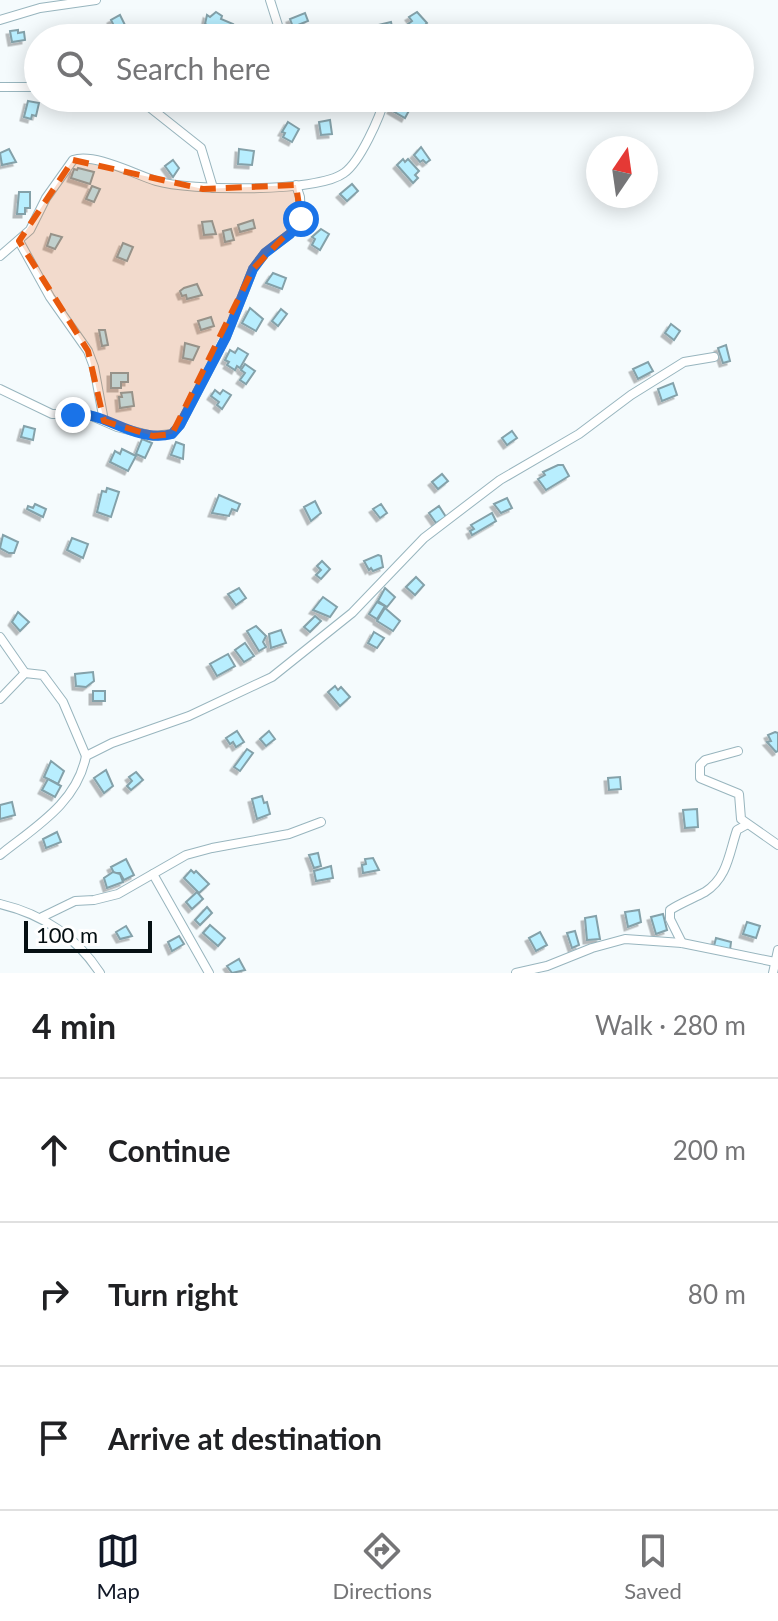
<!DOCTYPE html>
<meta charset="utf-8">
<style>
:root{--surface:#fff;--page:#f2f2f2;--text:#202124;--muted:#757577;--line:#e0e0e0;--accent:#111827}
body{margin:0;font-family:Lato,sans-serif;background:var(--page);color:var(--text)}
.compass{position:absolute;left:586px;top:136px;width:72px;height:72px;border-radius:50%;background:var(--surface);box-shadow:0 4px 20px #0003;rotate:13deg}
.scale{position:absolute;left:24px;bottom:20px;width:128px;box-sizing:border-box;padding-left:8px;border:4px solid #050f12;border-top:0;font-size:22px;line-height:28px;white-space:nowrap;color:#050f12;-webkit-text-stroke:6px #fff;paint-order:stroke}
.stop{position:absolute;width:24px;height:24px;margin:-18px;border:6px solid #1a73e8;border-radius:50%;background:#fff}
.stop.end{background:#1a73e8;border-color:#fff;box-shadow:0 2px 8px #0008}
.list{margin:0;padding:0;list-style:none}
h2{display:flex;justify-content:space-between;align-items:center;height:104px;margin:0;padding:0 32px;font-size:34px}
h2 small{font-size:26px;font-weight:400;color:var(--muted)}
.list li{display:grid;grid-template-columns:52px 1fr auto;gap:24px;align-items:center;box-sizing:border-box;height:144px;padding:0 32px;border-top:2px solid var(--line)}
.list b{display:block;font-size:30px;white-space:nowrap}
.list em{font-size:26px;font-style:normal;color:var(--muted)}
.icon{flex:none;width:44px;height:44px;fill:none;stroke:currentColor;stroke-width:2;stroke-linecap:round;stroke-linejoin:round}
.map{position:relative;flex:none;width:778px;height:973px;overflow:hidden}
.search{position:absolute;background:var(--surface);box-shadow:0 4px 20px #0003;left:24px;right:24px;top:24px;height:88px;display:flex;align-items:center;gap:20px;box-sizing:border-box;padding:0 28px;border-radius:44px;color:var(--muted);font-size:30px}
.sheet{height:536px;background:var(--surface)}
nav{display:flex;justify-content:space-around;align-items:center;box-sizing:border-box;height:112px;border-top:2px solid var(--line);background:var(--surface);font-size:22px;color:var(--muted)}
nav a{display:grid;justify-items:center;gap:4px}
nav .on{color:var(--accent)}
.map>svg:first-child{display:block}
.building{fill:#b8eefe;stroke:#84a1a9;stroke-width:2;filter:url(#shadow)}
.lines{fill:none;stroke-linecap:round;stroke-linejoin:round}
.minor-casing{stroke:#98b5be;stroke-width:10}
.minor{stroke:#fff;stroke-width:8}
.route{stroke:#1a73e8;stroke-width:10}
.marked{fill:#e8590c;fill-opacity:0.2;stroke:#e8590c;stroke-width:6;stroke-dasharray:16 10;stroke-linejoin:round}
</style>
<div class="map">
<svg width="778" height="973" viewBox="0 0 778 973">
<defs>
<filter id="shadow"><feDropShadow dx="-3.5" dy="3.5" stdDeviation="0" flood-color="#0004"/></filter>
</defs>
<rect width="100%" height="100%" fill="#f5fbfd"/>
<g class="building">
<polygon points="216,12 222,16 221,19 233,24 228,36 205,24 207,15 210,17"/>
<polygon points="417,12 427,23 425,25 428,29 411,38 404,27 412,21 409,17"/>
<polygon points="305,13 308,21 293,27 290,19"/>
<polygon points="120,15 126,27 117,32 111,20"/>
<polygon points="391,22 393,31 383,33 385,38 373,38 370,27"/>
<polygon points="18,30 18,33 24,32 25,40 12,42 10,31"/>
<polygon points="398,98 412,105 405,118 391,110"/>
<polygon points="28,101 39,103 36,116 32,115 31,119 24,117"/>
<polygon points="330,120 332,134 321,135 319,122"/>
<polygon points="288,122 299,129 292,142 283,137 285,133 282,132"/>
<polygon points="421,147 430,160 426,163 423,160 420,162 414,155"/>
<polygon points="9,149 16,162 2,165 0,153"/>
<polygon points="239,149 254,151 252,165 238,164"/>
<polygon points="403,159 405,162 408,159 419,171 415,175 418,178 413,183 397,165"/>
<polygon points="173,160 179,168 173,177 165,166"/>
<polygon points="78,168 94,172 90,184 71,178 74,169 77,170"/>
<polygon points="352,184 358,191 347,201 340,194"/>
<polygon points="92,186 100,189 94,202 86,199"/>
<polygon points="19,192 30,192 30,208 25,208 25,214 17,214"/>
<polygon points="253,220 255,228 240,232 238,225"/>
<polygon points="212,221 216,234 204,235 202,222"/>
<polygon points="231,229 234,240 225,242 223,231"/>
<polygon points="321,229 329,234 320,250 312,245 315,239 312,237"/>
<polygon points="51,234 62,237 55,249 47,246"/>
<polygon points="123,243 133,247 127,261 117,257"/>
<polygon points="273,273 286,278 282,289 266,283"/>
<polygon points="197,284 202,295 187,299 186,295 182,296 180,291 184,288"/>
<polygon points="250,308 263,319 256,331 242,323"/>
<polygon points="281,309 287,314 278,326 272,321"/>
<polygon points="211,317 214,326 201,330 198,321"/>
<polygon points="671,324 680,331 674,340 665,333"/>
<polygon points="99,330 105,330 108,345 102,346"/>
<polygon points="185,343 199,347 193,360 183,358"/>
<polygon points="726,345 730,361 723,363 718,348"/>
<polygon points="238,348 248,354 240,368 237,366 235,370 227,365 229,362 225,360 230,350 235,353"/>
<polygon points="648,362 653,371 638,379 633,369"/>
<polygon points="245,364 255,371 246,384 240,380 245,373 241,370"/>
<polygon points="111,373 128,373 128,382 121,382 121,388 111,388"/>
<polygon points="673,383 677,395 662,401 658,389"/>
<polygon points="215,390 220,394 223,390 231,395 222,409 217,405 219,402 211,396"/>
<polygon points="132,392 134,406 120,408 119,397 122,397 121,393"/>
<polygon points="24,426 35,429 33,440 21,437"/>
<polygon points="512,431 517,438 507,445 502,438"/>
<polygon points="142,439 152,443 145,458 136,454"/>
<polygon points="176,442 184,445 183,459 171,455"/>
<polygon points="122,449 136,456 128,471 110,462 115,451 120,454"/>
<polygon points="558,465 563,465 569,476 546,490 538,479 545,475 543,472"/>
<polygon points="442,474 448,481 438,489 432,482"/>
<polygon points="107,488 119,492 111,517 97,512 102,491 106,492"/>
<polygon points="219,495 240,504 237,511 232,509 229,516 212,513"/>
<polygon points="507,498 512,508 501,513 494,504"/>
<polygon points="315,501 321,513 311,521 304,507"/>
<polygon points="35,504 46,509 43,517 27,509 28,506 33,508"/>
<polygon points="381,504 387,513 380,518 373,509"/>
<polygon points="439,506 446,517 436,523 429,513"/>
<polygon points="492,513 496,521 472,535 470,531 474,529 471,525"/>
<polygon points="3,535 18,542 14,553 9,553 0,548"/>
<polygon points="72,538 88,544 83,558 67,550"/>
<polygon points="378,555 381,556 383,567 373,571 371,568 369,570 364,561"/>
<polygon points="322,561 330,569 321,579 316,575 321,570 317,566"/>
<polygon points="416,577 424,585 415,595 406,587"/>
<polygon points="239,588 246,598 236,605 228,594"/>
<polygon points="385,588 395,597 387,607 378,601"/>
<polygon points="323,597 337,607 330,617 313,610"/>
<polygon points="377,602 385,606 377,619 369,614"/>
<polygon points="385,608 400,621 393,631 377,621"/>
<polygon points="18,612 29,622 20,631 12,622"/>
<polygon points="315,616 321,621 310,632 304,627"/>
<polygon points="256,626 266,636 263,642 266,647 259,651 247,631"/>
<polygon points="281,630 286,643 271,648 269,634"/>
<polygon points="374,632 384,638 377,648 368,643"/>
<polygon points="245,643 254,656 244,662 235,650"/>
<polygon points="228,654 235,666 217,676 210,664"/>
<polygon points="93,672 94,681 86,687 76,686 75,674"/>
<polygon points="335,686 338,690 341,687 350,697 340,706 328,692"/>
<rect x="93" y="691" width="12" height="10"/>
<polygon points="237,731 244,742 236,747 233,742 230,744 226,738"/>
<polygon points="269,731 275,739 266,746 260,739"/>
<polygon points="775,732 778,733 778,751 776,752 767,742 771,741 768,735"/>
<polygon points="247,749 253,753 240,771 234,767"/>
<polygon points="51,761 64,771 58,784 44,777"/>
<polygon points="106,770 113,786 104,793 94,778"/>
<polygon points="136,772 143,780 131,790 127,786 132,781 129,777"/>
<polygon points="620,777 621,789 609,790 608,778"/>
<polygon points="48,779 61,786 55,797 42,790"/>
<polygon points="262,796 264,803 267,802 270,814 257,819 252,799"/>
<polygon points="12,802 15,815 0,819 0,805"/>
<polygon points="697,809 698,827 685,828 683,810"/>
<polygon points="57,832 61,842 46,848 43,839"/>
<polygon points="318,853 321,866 314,868 309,855"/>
<polygon points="373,858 379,870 363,873 362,865 366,864 365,859"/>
<polygon points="126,859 134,875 124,880 120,873 114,873 111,867"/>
<polygon points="331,866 333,878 316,881 314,871"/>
<polygon points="191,870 194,873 196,871 209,884 199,893 184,878"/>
<polygon points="113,872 120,874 123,882 107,888 104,878"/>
<polygon points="197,892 203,899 192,909 186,902"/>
<polygon points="207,907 212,913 200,925 195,920"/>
<polygon points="639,910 641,922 628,927 625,912"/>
<polygon points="663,914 667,930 656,934 651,917"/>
<polygon points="596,916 600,939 587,940 585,918"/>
<polygon points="747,922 760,926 756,938 743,934"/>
<polygon points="210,925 225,938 218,946 203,933"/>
<polygon points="126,926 132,936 120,939 116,932"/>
<polygon points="575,931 579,945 572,948 567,933"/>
<polygon points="540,932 547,945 536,951 529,938"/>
<polygon points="179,936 184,944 172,951 168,942"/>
<polygon points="716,938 731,942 730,950 714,946"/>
<polygon points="239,959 245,970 232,973 227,966"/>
</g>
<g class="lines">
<defs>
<g id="minor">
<polyline points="270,0 282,38"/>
<polyline points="0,20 40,8 96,0"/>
<polyline points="0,87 38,87"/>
<polyline points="138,98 201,148 213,188"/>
<polyline points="19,241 50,297 88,351 94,367 104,421"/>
<path d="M 0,256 L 30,230 L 46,198 L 73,160 C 95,153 134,174 156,181 C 189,191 317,193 344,173 C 360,162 380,117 385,98"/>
<polyline points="0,389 52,414 87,414 117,427 153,436 172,434 180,425 226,337 253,269 265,253 290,234 301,219 300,197 296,185"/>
<polyline points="0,637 25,673"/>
<polyline points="0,699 25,673 43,675 63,702 86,756"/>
<polyline points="738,751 705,760 700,765 700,778 739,794 741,819 778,845"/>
<path d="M 0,855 C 35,827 77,803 86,756 L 112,743 L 189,716 L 272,677 L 352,613 L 424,538 L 500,480 L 579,434 L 631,395 L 684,362 L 714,357"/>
<polyline points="153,874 209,973"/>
<path d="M 0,904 C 42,914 76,936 100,973"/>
<polyline points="42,917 75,901 94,900 118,894 186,855 212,848 289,834 321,822"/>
<path d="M 682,943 L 670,919 L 670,910 C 681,903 694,898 705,892 C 728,877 729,853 737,830 L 746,825"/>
<polyline points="516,973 547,966 592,948 625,939 682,943 775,962"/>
<polyline points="773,973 778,950"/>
</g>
</defs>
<use href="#minor" class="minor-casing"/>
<use href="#minor" class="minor"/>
</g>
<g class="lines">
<path class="route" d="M 73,415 C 103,409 134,444 172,434 L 180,425 L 226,337 L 253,269 L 265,253 L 290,234 L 301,219"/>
</g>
<path class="marked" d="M 73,160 L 203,189 L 296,185 L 301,219 L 253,269 L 172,434 L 153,436 L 104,421 L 88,351 L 19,241 Z"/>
</svg>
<svg class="compass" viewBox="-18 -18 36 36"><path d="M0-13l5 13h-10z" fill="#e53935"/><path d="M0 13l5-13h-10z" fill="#757577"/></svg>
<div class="scale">100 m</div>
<div class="stop" style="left:301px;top:219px"></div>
<div class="stop end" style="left:73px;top:415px"></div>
<div class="search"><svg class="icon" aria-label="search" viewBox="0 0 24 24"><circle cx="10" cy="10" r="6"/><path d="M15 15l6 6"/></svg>Search here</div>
</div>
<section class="sheet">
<h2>4 min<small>Walk · 280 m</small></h2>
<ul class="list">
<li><svg class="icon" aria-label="ahead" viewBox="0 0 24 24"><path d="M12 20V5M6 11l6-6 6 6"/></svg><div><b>Continue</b></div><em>200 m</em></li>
<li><svg class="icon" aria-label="right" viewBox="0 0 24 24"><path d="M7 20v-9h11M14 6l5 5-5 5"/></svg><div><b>Turn right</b></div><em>80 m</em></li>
<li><svg class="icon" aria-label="arrive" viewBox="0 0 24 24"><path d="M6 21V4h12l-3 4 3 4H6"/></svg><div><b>Arrive at destination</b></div></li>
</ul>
</section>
<nav>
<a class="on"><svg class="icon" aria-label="map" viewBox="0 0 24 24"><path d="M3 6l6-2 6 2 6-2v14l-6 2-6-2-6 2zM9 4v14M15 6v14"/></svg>Map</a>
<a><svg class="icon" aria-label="directions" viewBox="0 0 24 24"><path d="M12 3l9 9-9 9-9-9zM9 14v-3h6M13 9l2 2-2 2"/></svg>Directions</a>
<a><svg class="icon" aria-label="saved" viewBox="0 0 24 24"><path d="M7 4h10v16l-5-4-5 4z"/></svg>Saved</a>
</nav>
